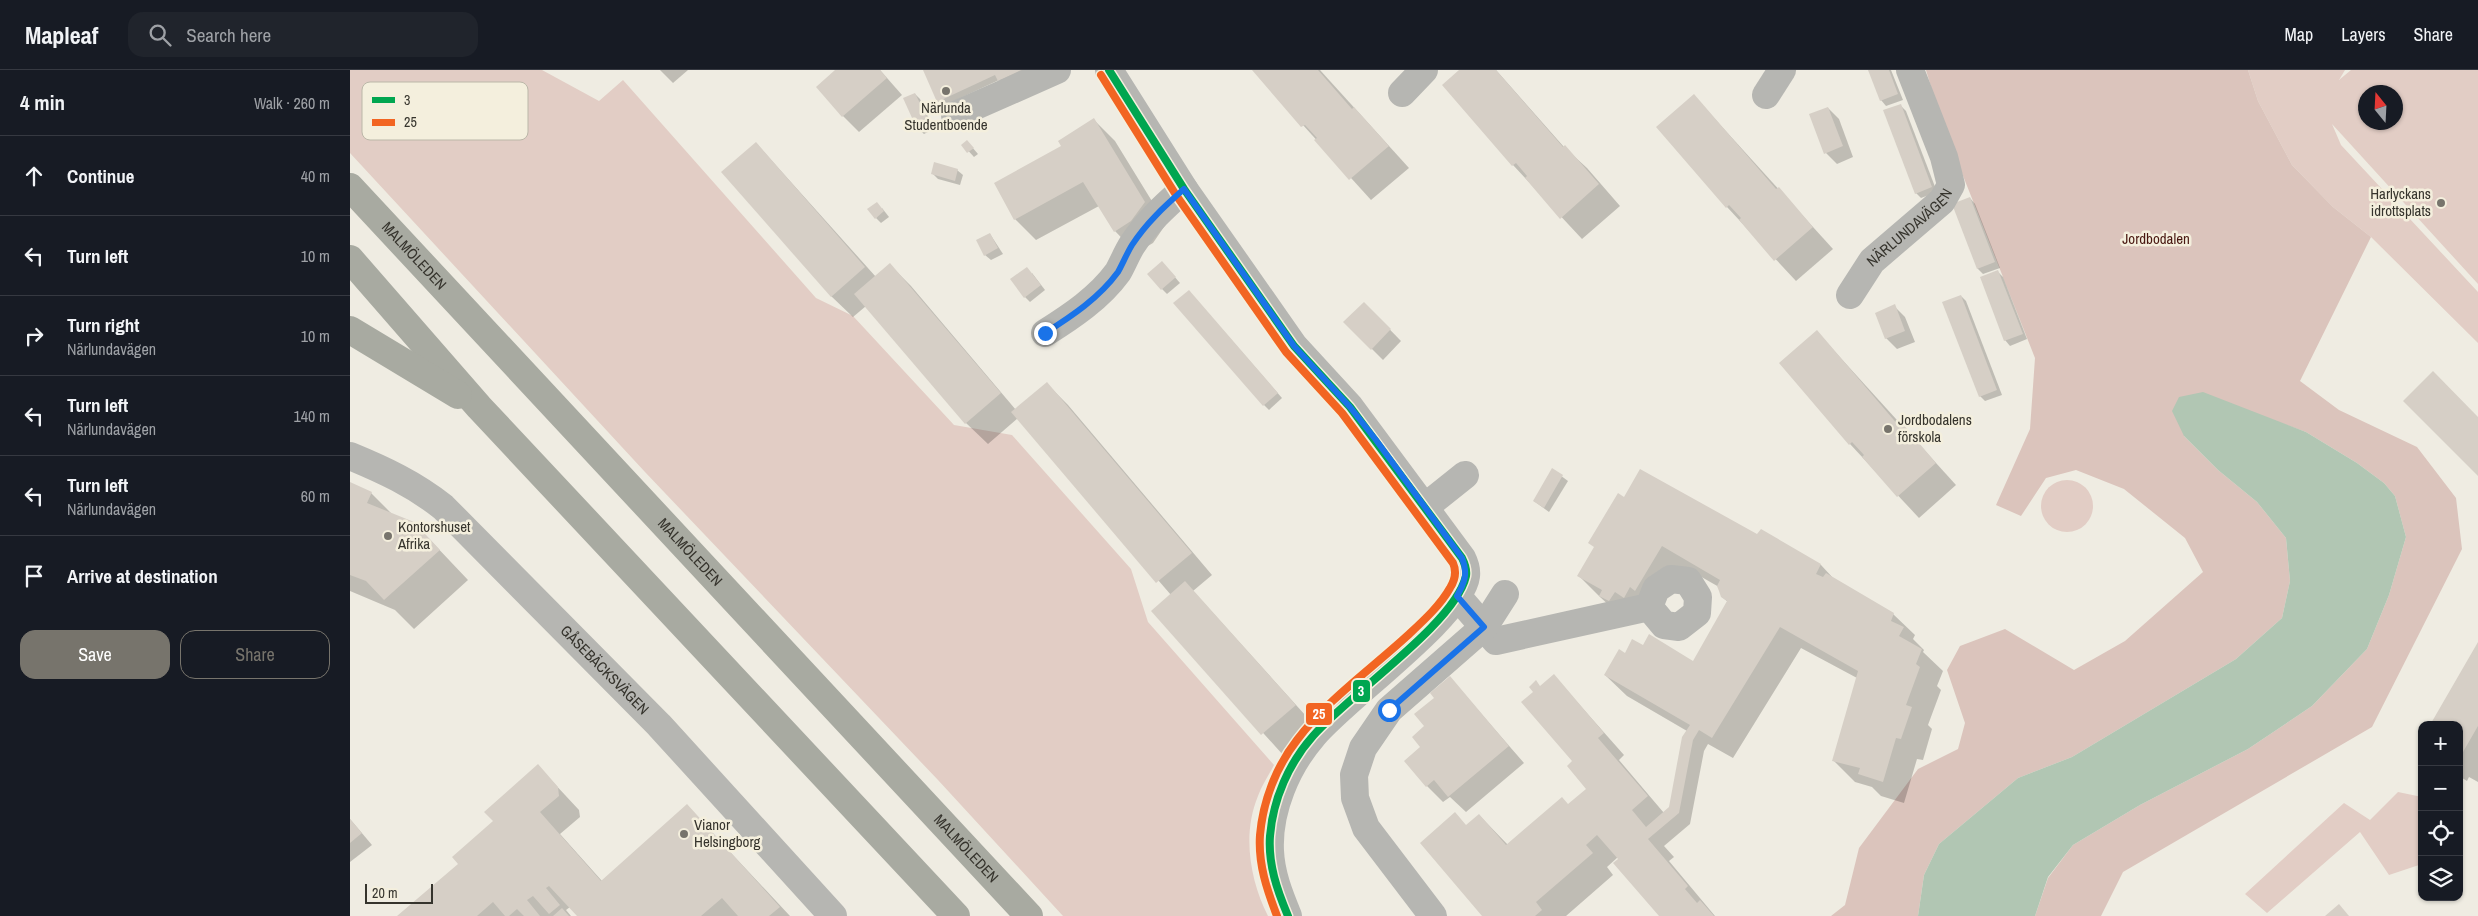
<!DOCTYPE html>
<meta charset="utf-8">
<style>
:root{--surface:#171b24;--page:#20242c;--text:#f1f3f6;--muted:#9ea1a6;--line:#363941;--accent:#77746c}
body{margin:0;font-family:"Archivo Narrow",sans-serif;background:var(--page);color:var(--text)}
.controls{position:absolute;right:15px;bottom:15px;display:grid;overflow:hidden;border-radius:10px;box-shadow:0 1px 4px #0004}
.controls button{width:45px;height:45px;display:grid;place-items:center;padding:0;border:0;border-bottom:1px solid var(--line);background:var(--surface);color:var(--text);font:25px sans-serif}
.compass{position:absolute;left:2008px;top:15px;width:45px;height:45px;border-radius:50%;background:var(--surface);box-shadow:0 1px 4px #0004;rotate:342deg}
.scale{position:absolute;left:15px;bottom:12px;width:68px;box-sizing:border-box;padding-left:5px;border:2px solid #36342d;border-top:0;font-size:14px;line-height:18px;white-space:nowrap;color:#36342d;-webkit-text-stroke:4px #f4efdd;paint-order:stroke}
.stop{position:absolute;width:15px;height:15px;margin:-11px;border:4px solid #1a73e8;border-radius:50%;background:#fff}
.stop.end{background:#1a73e8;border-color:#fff;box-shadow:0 1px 5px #0008}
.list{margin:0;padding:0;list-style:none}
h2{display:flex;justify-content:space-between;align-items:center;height:65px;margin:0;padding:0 20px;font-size:21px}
h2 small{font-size:16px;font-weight:400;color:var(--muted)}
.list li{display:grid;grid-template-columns:32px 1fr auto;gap:15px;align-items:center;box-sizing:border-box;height:80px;padding:0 20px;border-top:1px solid var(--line)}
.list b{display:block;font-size:19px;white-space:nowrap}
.list p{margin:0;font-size:16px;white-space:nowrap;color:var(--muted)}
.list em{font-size:16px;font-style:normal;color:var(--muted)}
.actions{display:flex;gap:10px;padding:15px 20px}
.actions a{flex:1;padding:11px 0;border:1px solid var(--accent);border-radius:15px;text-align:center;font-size:18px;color:var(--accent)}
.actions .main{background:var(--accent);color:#fff}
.icon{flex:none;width:28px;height:28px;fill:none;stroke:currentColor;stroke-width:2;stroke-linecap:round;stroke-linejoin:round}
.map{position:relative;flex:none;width:2128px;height:846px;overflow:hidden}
header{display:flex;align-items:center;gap:30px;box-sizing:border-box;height:70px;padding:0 25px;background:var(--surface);border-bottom:1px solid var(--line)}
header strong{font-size:24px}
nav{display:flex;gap:28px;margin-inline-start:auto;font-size:18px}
.search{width:350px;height:45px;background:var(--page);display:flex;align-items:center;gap:12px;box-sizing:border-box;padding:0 18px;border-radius:15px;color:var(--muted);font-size:19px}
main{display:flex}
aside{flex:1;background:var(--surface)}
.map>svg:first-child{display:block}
.green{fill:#e2cdc5;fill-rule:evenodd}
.forest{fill:#dbc4bc}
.water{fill:#b1c6b3}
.shadow{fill:#0003}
.building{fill:#d6cfc6}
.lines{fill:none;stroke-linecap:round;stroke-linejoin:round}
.minor{stroke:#b6b6b2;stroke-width:28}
.highway{stroke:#a8aaa1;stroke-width:28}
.bus-1-casing{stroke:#f4efdd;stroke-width:11}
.bus-2-casing{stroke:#f4efdd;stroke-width:11}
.bus-1{stroke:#00a650;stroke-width:8}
.bus-2{stroke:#f26522;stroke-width:8}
.route{stroke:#1a73e8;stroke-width:6}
.poi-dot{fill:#77746c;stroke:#f4efdd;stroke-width:2}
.labels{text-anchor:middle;stroke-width:5;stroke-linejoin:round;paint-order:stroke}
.poi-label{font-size:15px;fill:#36342d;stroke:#f4efdd;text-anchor:start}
.street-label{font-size:15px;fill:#36342d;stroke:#f4efdd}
.park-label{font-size:15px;fill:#491811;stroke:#f4efdd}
.key{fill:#f4efdd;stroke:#bbb7a8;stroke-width:1}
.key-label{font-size:14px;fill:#36342d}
.line-badge{stroke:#f4efdd;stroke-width:2}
.badge-label{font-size:14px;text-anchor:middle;font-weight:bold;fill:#fff}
</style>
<header>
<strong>Mapleaf</strong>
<div class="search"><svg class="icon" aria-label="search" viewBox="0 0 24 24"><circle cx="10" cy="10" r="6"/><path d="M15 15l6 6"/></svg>Search here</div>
<nav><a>Map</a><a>Layers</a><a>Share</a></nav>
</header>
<main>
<aside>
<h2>4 min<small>Walk · 260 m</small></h2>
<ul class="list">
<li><svg class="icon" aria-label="ahead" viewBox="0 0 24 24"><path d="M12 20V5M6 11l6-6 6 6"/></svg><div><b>Continue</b></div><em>40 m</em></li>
<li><svg class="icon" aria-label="left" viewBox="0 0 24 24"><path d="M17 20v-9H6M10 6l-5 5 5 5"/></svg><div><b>Turn left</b></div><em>10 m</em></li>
<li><svg class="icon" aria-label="right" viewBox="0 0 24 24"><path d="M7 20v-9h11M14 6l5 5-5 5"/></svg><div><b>Turn right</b><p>Närlundavägen</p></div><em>10 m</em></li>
<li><svg class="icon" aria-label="left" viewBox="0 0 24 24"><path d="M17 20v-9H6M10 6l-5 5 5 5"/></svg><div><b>Turn left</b><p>Närlundavägen</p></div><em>140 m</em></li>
<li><svg class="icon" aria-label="left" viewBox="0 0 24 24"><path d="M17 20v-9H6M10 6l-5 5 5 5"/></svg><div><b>Turn left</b><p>Närlundavägen</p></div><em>60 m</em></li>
<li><svg class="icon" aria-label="arrive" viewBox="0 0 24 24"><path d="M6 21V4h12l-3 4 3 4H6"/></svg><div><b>Arrive at destination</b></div></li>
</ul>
<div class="actions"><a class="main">Save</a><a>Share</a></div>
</aside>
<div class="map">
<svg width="2128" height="846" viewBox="0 0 2128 846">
<rect width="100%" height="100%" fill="#efece2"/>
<g class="green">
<path d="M 0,0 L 192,0 L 249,31 L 273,10 L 466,228 L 503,246 L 604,355 L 662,365 L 781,499 L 798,552 L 924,695 C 919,705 912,715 908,726 C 892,764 900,811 918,846 L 713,846 L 588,710 L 295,402 L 0,83 Z"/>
<path d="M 1898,0 L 1995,0 L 1989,10 L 2001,0 L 2128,0 L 2128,214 L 1982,54 L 1991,75 L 2128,222 L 2128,273 L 2021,167 L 1983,137 L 1942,95 L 1908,31 ZM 2016,22 L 2046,22 L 2046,52 L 2016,52 Z"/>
<circle cx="1717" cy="436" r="26"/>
<polygon points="2048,722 2072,727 2072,794 2039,805 2010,762 1917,843 1895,824 1994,733 2020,750"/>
</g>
<polygon class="forest" points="1576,0 1898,0 1908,31 1942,95 1983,137 2021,167 1950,311 1989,340 2067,377 2106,428 2112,479 2022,657 1773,802 1751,846 1685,846 1698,808 1723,775 1790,735 1898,679 1962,636 2017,579 2039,525 2056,467 2045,426 2034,413 2007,393 1956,362 1931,353 1834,366 1868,400 1907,432 1936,468 1940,511 1932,548 1886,589 1722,687 1668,708 1589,774 1574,805 1568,846 1481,846 1495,835 1509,778 1568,699 1608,679 1615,653 1597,600 1610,576 1655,559 1724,600 1775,571 1853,502 1835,468 1774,419 1726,400 1696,408 1671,446 1646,435 1680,359 1685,288 1591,50"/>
<polygon class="water" points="1853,322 1956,362 2007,393 2034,413 2045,426 2056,467 2039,525 2017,579 1962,636 1898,679 1790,735 1723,775 1698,807 1685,846 1568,846 1574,805 1589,774 1668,708 1722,687 1886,589 1932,548 1940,511 1936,468 1907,432 1868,400 1834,366 1822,341 1829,327"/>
<g class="shadow">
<polygon points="310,0 338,0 323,13"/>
<polygon points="487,0 530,0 552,25 509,62 493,46"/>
<polygon points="575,0 687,0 654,15 649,10 593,36 588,31"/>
<polygon points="903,0 970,0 1059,98 1021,130"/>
<polygon points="1111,0 1146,0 1214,77 1237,98 1270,136 1232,169 1163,95 1094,15"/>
<polygon points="1520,0 1541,0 1553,30 1536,36 1531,30"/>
<polygon points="565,24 570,29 584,59 574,64 568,59 555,29"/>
<polygon points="1344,26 1483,179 1446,211 1377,137 1308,57"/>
<polygon points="1550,35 1556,41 1587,122 1571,128 1566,123"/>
<polygon points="1478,38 1489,49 1503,87 1487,94 1476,83"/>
<polygon points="744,50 765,71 816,154 803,173 786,183 765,161 749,136 686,170 665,149 713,76"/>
<polygon points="406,73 526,207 540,195 561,216 666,340 697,314 718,335 862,505 843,521 966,657 934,686 803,542 821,525 668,348 638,374 616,353 516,236 503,247 481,226"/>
<polygon points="613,75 622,77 628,84 624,87"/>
<polygon points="607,100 613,105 610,115 588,109 583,104"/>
<polygon points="1620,128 1625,134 1650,198 1633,204 1628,199 1604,134"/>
<polygon points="532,138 539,147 531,153 526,148"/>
<polygon points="640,164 653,184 641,190 635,185"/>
<polygon points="817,198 830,213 817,224 812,219"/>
<polygon points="1648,202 1653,207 1677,269 1660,276 1655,270"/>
<polygon points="682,203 695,220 680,232 675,227"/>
<polygon points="1611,226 1616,231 1652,325 1635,331 1630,326"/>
<polygon points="844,227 932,328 919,340 914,335"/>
<polygon points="1014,233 1051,271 1033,290 995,252"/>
<polygon points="1544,236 1555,247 1565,272 1547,279 1536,268"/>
<polygon points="1467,262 1606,415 1569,448 1500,374"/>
<polygon points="1203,400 1218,411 1199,442 1184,431"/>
<polygon points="0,414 21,423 43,445 64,453 118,510 64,559 45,540 0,521"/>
<polygon points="1274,428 1408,466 1411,461 1471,495 1484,509 1543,544 1565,565 1563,569 1574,580 1573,582 1593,601 1587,616 1591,620 1578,655 1582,659 1573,690 1567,689 1554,733 1531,726 1522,717 1505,712 1484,691 1507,608 1451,578 1383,688 1358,674 1354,681 1340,754 1314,776 1324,787 1319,791 1365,846 1311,846 1268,787 1257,797 1263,805 1216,846 1134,846 1117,756 1129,745 1158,775 1219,735 1238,719 1191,617 1204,606 1274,685 1269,690 1314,743 1320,738 1337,661 1277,626 1255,605 1275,585 1293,577 1343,593 1378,532 1372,527 1369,517 1334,497 1272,547 1250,527 1229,506"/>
<polygon points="2128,575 2128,712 2119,707 2117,711 2109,706 2109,655"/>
<polygon points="1100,608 1174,693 1116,742 1100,727 1093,732 1077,716 1072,678 1076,657"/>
<polygon points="188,696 229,740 230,747 210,764 252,811 337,736 440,846 229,846 220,837 216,840 221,846 49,846 110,794"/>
<polygon points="0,749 22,775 0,792"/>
</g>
<g class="building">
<polygon points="485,0 530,0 537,8 492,47 466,17"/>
<polygon points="573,0 671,0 648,11 645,5 587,32"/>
<polygon points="902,0 968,0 1002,39 1004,37 1039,76 999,110 964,70 967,68 955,55 951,57"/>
<polygon points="1109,0 1146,0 1213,77 1215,75 1249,114 1210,149 1175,108 1177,106 1166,93 1162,96 1092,15"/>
<polygon points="1518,0 1539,0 1548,24 1530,31"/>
<polygon points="565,23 580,54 567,59 553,28"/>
<polygon points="1344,24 1426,119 1429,117 1463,157 1424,191 1389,150 1391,148 1379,135 1376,138 1306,57"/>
<polygon points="1551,34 1582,117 1565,124 1533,40"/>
<polygon points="1478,37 1493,76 1474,84 1459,44"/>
<polygon points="744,48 795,132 781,151 764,162 733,112 664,150 644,113 711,76 708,71"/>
<polygon points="617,70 624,78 617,83 611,75"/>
<polygon points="406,72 515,197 481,227 371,102"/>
<polygon points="584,92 608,99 605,111 581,104"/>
<polygon points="1620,127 1645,192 1627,199 1602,134"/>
<polygon points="527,132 534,141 525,149 517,139"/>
<polygon points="640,163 648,178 634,186 626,170"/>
<polygon points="812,191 826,207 811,220 797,204"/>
<polygon points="540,193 651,323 615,354 504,224"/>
<polygon points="677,197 691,215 674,228 660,209"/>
<polygon points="1648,200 1673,264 1654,271 1630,207"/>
<polygon points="839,220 928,323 913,336 823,233"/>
<polygon points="1611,225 1647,320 1629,327 1592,232"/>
<polygon points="1014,232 1041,259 1021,280 993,252"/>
<polygon points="1545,234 1555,261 1535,269 1525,243"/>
<polygon points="1467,260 1549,356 1552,353 1586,393 1547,427 1512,387 1514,385 1502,372 1499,375 1429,293"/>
<polygon points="2083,301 2128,347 2128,406 2053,331"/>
<polygon points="697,312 842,483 806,513 661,342"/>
<polygon points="1202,398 1213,405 1194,438 1183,431"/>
<polygon points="1290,399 1407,464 1411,459 1471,494 1466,504 1473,507 1476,503 1544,543 1541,551 1554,557 1549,566 1572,579 1566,594 1570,597 1556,635 1562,637 1551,669 1546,668 1533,712 1508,704 1510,698 1482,691 1508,601 1430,557 1362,668 1349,660 1343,670 1329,743 1298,769 1338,816 1335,819 1347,833 1350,830 1364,846 1309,846 1263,793 1268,789 1247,765 1236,775 1243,783 1186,832 1192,840 1185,846 1132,846 1070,773 1105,742 1116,755 1129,744 1156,775 1212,727 1218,734 1236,719 1217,696 1222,691 1171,632 1183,622 1179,617 1186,610 1190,616 1204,604 1254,663 1248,668 1298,726 1282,740 1296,757 1319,737 1332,667 1340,655 1254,605 1269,579 1275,583 1282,569 1293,575 1299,564 1343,591 1377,531 1371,527 1369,521 1367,516 1370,510 1312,476 1285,521 1280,517 1274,528 1265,522 1259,531 1249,526 1252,520 1227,506 1244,477 1238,473 1268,423 1274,427"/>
<polygon points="0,412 22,422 17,433 64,452 90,480 34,530 16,511 0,505"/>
<polygon points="835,511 946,635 911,665 801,541"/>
<polygon points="2128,572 2128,656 2109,689 2109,655 2080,655"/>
<polygon points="1100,606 1159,676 1098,727 1084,710 1076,717 1054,691 1070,677 1062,667 1074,656 1064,644 1084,628 1080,623"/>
<polygon points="188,694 208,717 209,726 190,742 251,811 337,734 430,837 419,846 388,846 372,828 351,846 227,846 199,816 196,818 210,835 199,844 183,826 177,830 190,846 174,846 167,839 159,846 155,846 143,832 127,846 47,846 108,794 102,787 143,751 134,742"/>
<polygon points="0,749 12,763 0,773"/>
<polygon points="1989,834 1999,846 1975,846"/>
<polygon points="212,838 219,846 203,846"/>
</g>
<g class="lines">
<g class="minor">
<path d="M 759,0 L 834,119 L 944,276 L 1000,337 L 1112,488 C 1115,494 1117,499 1116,506 C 1111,546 992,630 963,666 C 937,696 918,740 920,781 C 921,804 929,824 938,846"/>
<polyline points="1052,23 1074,0"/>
<polyline points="1416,25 1432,0"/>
<polyline points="605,45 707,0"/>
<path id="s1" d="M 1500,225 L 1522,191 L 1592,131 L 1601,115 L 1594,87 L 1560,0"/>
<path d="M 695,263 C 722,246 749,228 768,202 C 773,193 777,183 782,175 C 797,152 815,136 834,119"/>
<path id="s2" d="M 0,386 C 34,400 64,414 93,437 L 309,655 L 483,846"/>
<polyline points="1075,437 1115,405"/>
<polyline points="1107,526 1146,571 1299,537 1314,555 1329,557 1347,543 1348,527 1338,511 1321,509 1306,519 1299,537"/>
<polyline points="1083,846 1016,758 1005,728 1004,705 1013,678 1039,640 1134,557 1155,524"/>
</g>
<g class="highway">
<path id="s3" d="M 0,117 L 679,846"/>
<polyline points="0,189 129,337 606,846"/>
<polyline points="0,260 108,325"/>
</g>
<defs>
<path id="bus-1" d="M 759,0 L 834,119 L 944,276 L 1000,337 L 1112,488 C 1115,494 1117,500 1116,506 C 1105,554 998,625 963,666 C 939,693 923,729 920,766 C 918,794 927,820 938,846"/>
<path id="bus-2" d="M 751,5 L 826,125 L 936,282 L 992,343 L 1103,493 C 1107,502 1105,510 1100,518 C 1090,536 1072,552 1057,566 C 1020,600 977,630 947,670 C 926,697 913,731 910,765 C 908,794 917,820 927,846"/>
</defs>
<use href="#bus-1" class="bus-1-casing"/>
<use href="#bus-2" class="bus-2-casing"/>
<use href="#bus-1" class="bus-1"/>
<use href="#bus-2" class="bus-2"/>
</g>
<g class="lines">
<path class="route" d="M 695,263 C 722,246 749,228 768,202 C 773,193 777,183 782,175 C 797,152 815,136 834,119 L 944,276 L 1000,337 L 1026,370 L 1112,488 C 1118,503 1115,512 1107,526 L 1134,557 L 1039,640"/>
</g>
<g class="poi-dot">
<circle cx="596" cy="21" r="5"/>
<circle cx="2091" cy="133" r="5"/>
<circle cx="1538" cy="359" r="5"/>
<circle cx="38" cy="466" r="5"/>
<circle cx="334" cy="764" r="5"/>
</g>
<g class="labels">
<g class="poi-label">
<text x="596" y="43" text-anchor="middle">Närlunda<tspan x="596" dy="17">Studentboende</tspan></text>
<text x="2081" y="129" text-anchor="end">Harlyckans<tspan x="2081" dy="17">idrottsplats</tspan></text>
<text x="1548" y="355">Jordbodalens<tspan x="1548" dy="17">förskola</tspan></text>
<text x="48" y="462">Kontorshuset<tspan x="48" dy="17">Afrika</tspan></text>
<text x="344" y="760">Vianor<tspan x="344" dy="17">Helsingborg</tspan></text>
</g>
<g class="street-label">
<text dy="5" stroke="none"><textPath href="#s1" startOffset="91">NÄRLUNDAVÄGEN</textPath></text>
<text dy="5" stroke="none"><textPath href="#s3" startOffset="94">MALMÖLEDEN</textPath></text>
<text dy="5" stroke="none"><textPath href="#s3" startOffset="499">MALMÖLEDEN</textPath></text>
<text dy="5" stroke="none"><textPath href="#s2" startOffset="336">GÅSEBÄCKSVÄGEN</textPath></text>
<text dy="5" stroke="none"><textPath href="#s3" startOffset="904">MALMÖLEDEN</textPath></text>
</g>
<g class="park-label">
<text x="1806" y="174">Jordbodalen</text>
</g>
</g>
<rect x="12" y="12" width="166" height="58" rx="8" class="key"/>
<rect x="22" y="27" width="23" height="6" fill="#00a650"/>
<rect x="22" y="49" width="23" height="7" fill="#f26522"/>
<g class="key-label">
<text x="54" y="35">3</text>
<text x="54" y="57">25</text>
</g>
<g class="line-badge">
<rect x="1002" y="609" width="19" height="24" rx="5" fill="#00a650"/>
<rect x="955" y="632" width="28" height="24" rx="5" fill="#f26522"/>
</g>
<g class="badge-label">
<text x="1011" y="626">3</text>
<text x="969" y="649">25</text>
</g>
</svg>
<div class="controls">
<button>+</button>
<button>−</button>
<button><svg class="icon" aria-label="locate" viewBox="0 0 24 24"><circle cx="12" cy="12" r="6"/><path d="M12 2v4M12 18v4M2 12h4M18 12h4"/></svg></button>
<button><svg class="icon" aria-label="layers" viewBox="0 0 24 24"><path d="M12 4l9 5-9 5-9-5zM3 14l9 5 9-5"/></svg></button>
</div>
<svg class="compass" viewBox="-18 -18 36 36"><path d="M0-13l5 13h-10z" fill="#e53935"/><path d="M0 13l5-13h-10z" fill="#9ea1a6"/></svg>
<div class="scale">20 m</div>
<div class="stop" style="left:1039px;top:640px"></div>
<div class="stop end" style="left:695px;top:263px"></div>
</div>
</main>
